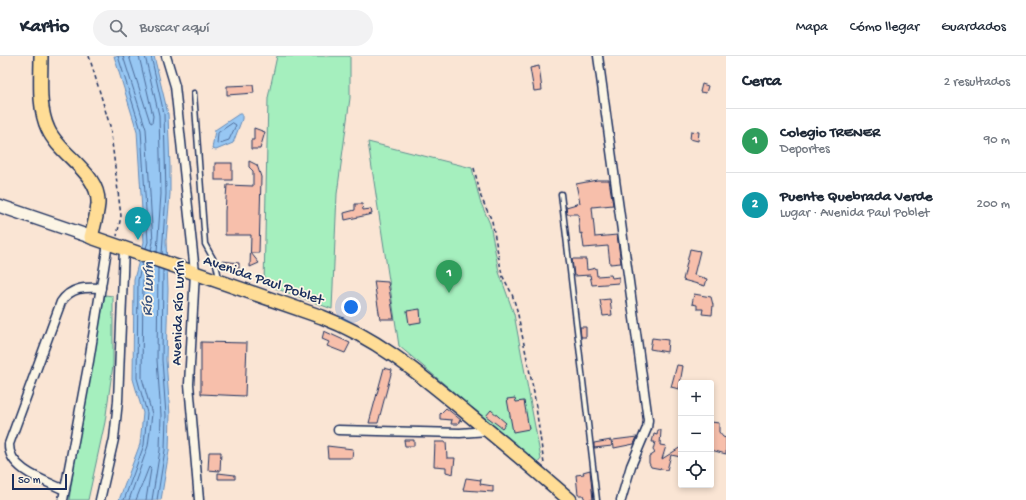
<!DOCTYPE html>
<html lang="es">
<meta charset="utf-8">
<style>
:root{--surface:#fff;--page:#f2f2f3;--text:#1f2937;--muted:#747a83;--line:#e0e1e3;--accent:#d93025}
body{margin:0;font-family:"Gochi Hand",sans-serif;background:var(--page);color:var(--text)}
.controls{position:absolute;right:12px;bottom:12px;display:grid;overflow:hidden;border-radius:4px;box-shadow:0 2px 6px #0003}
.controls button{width:36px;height:36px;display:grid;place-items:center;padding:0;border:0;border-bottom:1px solid var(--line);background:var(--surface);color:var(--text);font:20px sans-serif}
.scale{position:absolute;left:12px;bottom:10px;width:55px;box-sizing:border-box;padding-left:4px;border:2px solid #1b2f5e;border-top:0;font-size:11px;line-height:14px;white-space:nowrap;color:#1b2f5e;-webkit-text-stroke:3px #fcf5e5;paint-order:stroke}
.you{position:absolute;left:351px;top:251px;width:14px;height:14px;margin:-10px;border:3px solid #fff;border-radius:50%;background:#1a73e8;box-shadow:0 0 0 6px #1a73e833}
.badge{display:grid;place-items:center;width:26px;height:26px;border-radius:50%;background:var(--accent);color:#fff;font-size:13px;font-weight:700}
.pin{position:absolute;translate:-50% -33px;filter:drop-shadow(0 1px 2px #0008)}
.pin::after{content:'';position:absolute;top:21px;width:14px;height:12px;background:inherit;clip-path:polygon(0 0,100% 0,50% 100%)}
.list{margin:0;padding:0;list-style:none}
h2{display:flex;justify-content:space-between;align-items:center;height:52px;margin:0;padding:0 16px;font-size:17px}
h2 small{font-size:13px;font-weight:400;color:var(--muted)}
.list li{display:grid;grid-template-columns:26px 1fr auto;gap:12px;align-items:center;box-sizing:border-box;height:64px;padding:0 16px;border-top:1px solid var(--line)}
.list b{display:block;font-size:15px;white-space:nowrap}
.list p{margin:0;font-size:13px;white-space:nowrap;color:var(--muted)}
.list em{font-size:13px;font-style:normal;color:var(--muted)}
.icon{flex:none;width:22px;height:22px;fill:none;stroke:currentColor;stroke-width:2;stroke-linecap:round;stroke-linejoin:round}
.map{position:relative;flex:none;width:726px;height:444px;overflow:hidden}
header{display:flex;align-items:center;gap:24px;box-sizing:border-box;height:56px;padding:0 20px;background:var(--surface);border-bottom:1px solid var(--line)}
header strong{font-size:19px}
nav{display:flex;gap:22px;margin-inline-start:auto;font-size:14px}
.search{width:280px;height:36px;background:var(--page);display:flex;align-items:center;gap:10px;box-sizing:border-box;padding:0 14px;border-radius:22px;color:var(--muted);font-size:15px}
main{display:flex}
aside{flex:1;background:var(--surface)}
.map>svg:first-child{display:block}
.green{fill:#a5efbe;stroke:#608f8e}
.water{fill:#97c7f3;stroke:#658ab7}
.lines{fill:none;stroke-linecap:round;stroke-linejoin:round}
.shore{stroke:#4d6c9a;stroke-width:1}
.building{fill:#f7bfab;stroke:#1b2f5e}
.lane-casing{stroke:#1b2f5e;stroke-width:7}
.street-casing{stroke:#1b2f5e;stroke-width:11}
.secondary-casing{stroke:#1b2f5e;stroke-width:15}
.primary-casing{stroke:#1b2f5e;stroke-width:16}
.path{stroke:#1b2f5e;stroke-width:1.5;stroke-dasharray:4 3;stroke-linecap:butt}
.lane{stroke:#fcf5e5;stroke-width:4}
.street{stroke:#fcf5e5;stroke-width:8}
.secondary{stroke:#fcf5e5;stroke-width:12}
.primary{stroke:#ffdd96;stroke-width:13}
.labels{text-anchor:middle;stroke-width:3.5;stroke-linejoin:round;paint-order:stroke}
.street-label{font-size:15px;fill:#1b2f5e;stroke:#fcf5e5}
.water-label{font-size:16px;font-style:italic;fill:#3a5583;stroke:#fcf5e5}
</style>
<header>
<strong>Kartio</strong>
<div class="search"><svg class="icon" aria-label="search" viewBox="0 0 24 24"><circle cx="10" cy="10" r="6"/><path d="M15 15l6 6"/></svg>Buscar aquí</div>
<nav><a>Mapa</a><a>Cómo llegar</a><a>Guardados</a></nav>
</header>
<main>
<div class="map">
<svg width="726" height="444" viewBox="0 0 726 444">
<rect width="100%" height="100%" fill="#fae5d4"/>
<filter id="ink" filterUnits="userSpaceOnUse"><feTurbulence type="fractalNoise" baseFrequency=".025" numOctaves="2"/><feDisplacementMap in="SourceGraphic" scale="8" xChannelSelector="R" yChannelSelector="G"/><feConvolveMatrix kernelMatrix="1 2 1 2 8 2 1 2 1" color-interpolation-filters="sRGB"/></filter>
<g filter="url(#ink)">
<g class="green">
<polygon points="277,0 350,0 350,42 337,138 332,253 264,228 268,42"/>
<polygon points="368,86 472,112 480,145 490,168 499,216 514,258 541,403 538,407 399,290"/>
<polygon points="105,239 113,240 113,309 105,366 88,444 69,444 80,371"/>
</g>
<g class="water">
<polygon points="114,0 154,0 168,58 170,111 170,138 166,185 168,233 166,304 170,359 169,395 161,444 119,444 140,388 143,357 133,323 134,223 144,186 137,75"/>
<polygon points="239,58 242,58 242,63 233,87 216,94 212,93 215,74"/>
</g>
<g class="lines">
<g class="shore">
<polyline points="118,0 141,74 148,186 146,192"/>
<polyline points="123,0 146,73 153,186 151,194"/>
<polyline points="129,0 150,66 152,67 153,60 139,0"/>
<polyline points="145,0 159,59 161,138 157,196"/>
<polyline points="151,0 164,58 166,138 162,198"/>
<polygon points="233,67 236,69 229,84 217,88 218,77"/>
<polyline points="124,444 144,389 147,357 137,322 138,224 142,207"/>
<polyline points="129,444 148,390 152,358 142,322 143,225 147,208"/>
<polyline points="136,444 149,411 151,413 146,444"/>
<polyline points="152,444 160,394 161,359 157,304 158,212"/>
<polyline points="157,444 165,394 166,359 162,304 163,214"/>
</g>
</g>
<g class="building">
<polygon points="539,10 542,34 534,35 530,12"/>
<polygon points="702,28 708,30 706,37 700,36"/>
<polygon points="253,29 254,37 227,39 227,30"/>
<polygon points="254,72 265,76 260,93 251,93 251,84 254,84"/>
<polygon points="691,75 699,76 698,85 690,83"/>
<polygon points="249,105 257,109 261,121 259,197 251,197 259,207 250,211 251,179 225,179 225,155 227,129 253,130 253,115 249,111"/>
<rect x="215" y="107" width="17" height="17"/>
<polygon points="597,124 609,124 613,149 592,151 595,181 617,179 621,207 610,208 608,190 584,192 582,177 580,178 578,158 567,158 566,151 580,147 576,128"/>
<polygon points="355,148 362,148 363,154 371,153 372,158 345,164 344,157 355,154"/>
<polygon points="690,193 700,195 694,219 707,223 705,230 683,224"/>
<polygon points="572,203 586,203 587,214 596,212 597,220 611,219 612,222 619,221 619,227 592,229 590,219 574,220"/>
<polygon points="222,205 239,207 239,213 221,208"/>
<polygon points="374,225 388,226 394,263 380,263"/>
<polygon points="694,238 711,241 713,249 712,259 702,258 703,253 697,253 697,249 692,248"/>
<polygon points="610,243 612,259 603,260 600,244"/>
<polygon points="420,253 421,266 409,268 407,255"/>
<polygon points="580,271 586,271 586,281 581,281"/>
<polygon points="324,275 350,287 345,297 327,290 329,286 322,283"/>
<polygon points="652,282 668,284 667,296 650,293"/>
<polygon points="201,286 247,287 245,340 201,338"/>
<polygon points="677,309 683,310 679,333 671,331"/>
<polygon points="384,312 392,314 378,367 369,367"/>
<polygon points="515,342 516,346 524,345 529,373 513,376 507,343"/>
<polygon points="446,352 456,360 462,365 460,364 458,368 451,368 452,364 440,363 440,358"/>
<polygon points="491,354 506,367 502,372 486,360"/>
<polygon points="711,366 719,367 719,376 723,381 726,382 726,398 711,394"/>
<polygon points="658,374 661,374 660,389 666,390 662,403 681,391 681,401 671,399 667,414 651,411 649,407 649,401 655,397 653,394 655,386 652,386 654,378 657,379"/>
<polygon points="637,381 634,388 614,392 613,384"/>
<polygon points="404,384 414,384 414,390 405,390"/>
<polygon points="611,384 612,390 594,392 594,387"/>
<polygon points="435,386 446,386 447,402 455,402 453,418 446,416 446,411 434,410"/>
<polygon points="327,390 353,393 352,402 328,402"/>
<polygon points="209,396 221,396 220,415 208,414"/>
<polygon points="590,414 593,444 585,444 583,439 578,439 576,419 584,418 583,416"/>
<polygon points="218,417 235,419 235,423 218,423"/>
<polygon points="466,422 481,424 480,428 493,430 493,436 463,434"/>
</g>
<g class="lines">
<defs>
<g id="lane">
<polyline points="194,37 205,188 216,208 219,222"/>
<polyline points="561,138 597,444"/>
</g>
<g id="street">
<polyline points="166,0 175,30 195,216 189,328 199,444"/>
<polyline points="598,0 648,364 647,372 631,410 621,444"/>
<polyline points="338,374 460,377 488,375"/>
<path d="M 65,434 C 46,425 8,414 9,388 L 61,246 C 71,231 85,231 101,232"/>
<polyline points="63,444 89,305 108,187"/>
<polyline points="100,444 114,383 118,345 124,192"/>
</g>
<polyline id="secondary" points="0,150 91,181"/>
<path id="primary" d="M 41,0 C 41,23 38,52 48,73 C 59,99 100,117 98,148 C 97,159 94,170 91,181 L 322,261 C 378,282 423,321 468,358 C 502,386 537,415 570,444"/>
</defs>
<use href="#lane" class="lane-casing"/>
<use href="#street" class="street-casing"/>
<use href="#secondary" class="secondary-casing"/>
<use href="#primary" class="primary-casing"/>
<g class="path">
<polyline points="89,0 110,70 121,160 117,180"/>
<polyline points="474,112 481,141 492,165 502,219 512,238 517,254 534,337 544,408"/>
</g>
<use href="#lane" class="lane"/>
<use href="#street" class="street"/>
<use href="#secondary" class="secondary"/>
<use href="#primary" class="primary"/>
</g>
</g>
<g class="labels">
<g class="street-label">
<text transform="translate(264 223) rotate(19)" y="5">Avenida Paul Poblet</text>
<text transform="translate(177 257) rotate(-88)" y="5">Avenida Río Lurín</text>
</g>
<g class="water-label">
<text transform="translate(146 233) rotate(-88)" y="6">Río Lurín</text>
</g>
</g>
</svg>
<div class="controls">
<button>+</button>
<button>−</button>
<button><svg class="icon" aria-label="locate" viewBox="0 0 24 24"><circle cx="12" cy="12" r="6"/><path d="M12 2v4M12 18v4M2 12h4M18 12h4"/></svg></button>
</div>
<div class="scale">50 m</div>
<div class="you"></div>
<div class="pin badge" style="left:449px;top:237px;background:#2e9e5b">1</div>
<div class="pin badge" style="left:138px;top:184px;background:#0f9aa8">2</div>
</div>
<aside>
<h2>Cerca<small>2 resultados</small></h2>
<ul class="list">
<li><span class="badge" style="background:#2e9e5b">1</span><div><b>Colegio TRENER</b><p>Deportes</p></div><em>90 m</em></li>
<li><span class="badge" style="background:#0f9aa8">2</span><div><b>Puente Quebrada Verde</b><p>Lugar · Avenida Paul Poblet</p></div><em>200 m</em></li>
</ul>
</aside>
</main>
